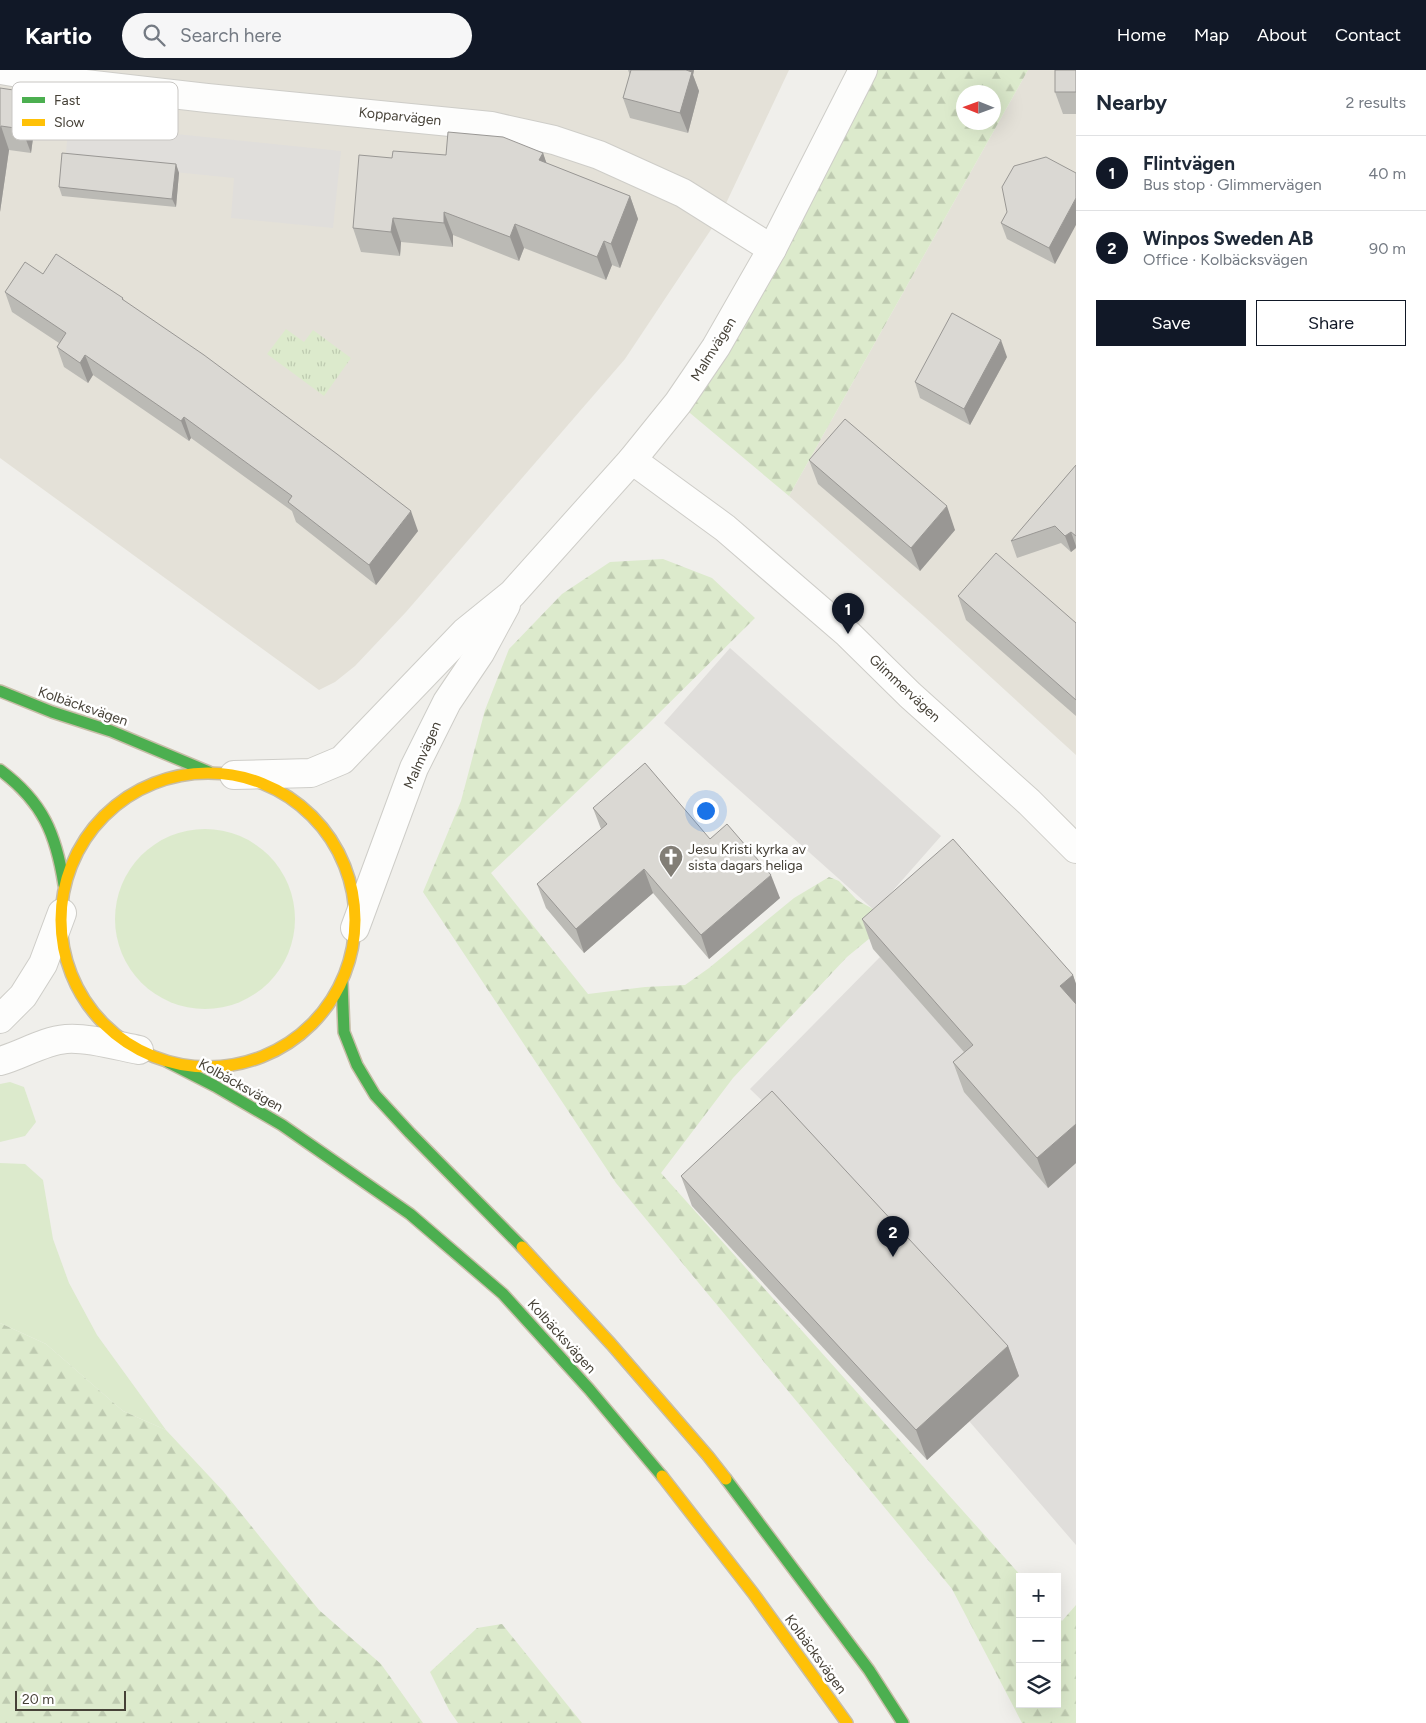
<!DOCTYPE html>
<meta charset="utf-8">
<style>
:root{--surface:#fff;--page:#f6f6f7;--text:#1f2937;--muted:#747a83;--line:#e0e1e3;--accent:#111827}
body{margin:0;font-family:Figtree,sans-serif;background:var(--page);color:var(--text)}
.controls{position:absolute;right:15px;bottom:15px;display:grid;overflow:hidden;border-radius:0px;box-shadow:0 5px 20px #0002}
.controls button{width:45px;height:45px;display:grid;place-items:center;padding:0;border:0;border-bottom:1px solid var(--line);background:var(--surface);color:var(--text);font:25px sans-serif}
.compass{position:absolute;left:956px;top:15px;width:45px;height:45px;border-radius:50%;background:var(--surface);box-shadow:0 5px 20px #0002;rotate:271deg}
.scale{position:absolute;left:15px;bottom:12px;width:111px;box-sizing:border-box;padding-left:5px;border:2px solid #464137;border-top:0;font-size:14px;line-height:18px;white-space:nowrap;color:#464137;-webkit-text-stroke:4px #fff;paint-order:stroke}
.you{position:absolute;left:705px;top:740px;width:18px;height:18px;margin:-12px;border:4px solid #fff;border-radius:50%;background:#1a73e8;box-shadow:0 0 0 8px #1a73e833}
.badge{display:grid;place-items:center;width:32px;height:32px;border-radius:50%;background:var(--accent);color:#fff;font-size:16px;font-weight:700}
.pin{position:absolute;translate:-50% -41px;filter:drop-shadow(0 1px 2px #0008)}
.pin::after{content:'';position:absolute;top:26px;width:18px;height:15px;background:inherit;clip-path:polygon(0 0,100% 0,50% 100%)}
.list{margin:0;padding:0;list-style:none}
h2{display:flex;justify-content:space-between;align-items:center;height:65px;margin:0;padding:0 20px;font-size:21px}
h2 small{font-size:16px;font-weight:400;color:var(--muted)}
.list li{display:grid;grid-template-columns:32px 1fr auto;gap:15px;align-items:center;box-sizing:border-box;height:75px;padding:0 20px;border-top:1px solid var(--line)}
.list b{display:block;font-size:19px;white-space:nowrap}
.list p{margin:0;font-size:16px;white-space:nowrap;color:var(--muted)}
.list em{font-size:16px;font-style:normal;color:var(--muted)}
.actions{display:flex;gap:10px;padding:15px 20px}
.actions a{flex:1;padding:11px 0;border:1px solid var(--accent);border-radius:0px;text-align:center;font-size:18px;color:var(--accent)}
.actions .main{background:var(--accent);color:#fff}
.icon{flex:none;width:28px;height:28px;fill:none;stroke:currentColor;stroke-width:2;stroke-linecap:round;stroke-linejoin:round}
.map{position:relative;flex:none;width:1076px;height:1653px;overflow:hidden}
header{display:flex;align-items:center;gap:30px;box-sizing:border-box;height:70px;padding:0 25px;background:var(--accent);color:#fff}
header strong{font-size:24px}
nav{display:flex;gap:28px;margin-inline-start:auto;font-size:18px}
.search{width:350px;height:45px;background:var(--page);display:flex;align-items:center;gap:12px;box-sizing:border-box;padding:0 18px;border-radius:28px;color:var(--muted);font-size:19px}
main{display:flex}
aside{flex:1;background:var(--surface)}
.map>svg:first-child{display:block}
.residential{fill:#e4e1d8}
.green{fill:#dceacc}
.forest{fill:url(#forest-firs);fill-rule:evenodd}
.park{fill:url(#park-tufts)}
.parking{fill:#e0dedb}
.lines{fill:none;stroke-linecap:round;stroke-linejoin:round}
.street-casing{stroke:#cecdc8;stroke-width:30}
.fast-casing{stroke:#c7bda7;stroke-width:14}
.slow-casing{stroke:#c7bda7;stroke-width:14}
.street{stroke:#fdfdfc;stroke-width:28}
.fast{stroke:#4caf50;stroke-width:11}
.slow{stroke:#ffc107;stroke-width:11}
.wall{fill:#bbbab5}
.shaded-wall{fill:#999794}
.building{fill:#dad8d3;stroke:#999794}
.labels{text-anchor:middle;stroke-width:5;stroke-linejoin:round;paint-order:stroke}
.street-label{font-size:14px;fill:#464137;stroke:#fff}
.poi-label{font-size:14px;fill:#464137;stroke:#fff;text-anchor:start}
.key{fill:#fff;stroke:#c8c6c3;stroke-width:1}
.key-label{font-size:14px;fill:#464137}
</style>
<header>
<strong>Kartio</strong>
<div class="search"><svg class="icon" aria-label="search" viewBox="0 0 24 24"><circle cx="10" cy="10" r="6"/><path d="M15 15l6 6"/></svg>Search here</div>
<nav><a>Home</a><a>Map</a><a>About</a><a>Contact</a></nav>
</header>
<main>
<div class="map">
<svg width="1076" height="1653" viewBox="0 0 1076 1653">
<defs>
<pattern id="forest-firs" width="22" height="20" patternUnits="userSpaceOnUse" patternTransform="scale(1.25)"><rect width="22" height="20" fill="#dceacc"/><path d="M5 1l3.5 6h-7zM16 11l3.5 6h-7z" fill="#becab0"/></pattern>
<pattern id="park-tufts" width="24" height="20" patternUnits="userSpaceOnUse" patternTransform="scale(1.25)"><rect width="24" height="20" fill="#dceacc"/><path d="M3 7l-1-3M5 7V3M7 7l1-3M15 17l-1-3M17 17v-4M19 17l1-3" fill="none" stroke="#becab0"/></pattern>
</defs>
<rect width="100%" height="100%" fill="#f0efeb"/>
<g class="residential">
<polygon points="0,0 789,0 720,146 625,289 406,542 355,596 335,612 319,620 0,388"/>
<polygon points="1028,0 1076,0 1076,685 924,546 789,426"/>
</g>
<g class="green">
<circle cx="205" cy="849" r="90"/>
<polygon points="10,1012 24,1017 36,1052 25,1066 0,1072 0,1014"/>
<polygon points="0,1093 25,1094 43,1110 53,1169 69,1213 97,1265 166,1360 123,1341 46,1274 0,1253"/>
</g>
<g class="forest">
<path d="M 863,0 L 1028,0 L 789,426 L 678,333 ZM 964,22 L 994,22 L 994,52 L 964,52 Z"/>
<polygon points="663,489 712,508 755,548 646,656 491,803 588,924 645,917 685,915 709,898 794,828 829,807 839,811 857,830 873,839 870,868 847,887 733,1008 661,1103 1022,1507 1020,1507 1020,1634 1057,1634 1057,1546 1062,1551 1076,1535 1076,1653 1022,1653 952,1519 616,1113 423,822 461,731 485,640 509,579 562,524 610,492"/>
<polygon points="0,1253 46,1274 123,1341 166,1360 223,1421 319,1540 381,1594 423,1653 0,1653"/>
<polygon points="502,1554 582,1653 458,1653 449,1640 430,1602 477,1558"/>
</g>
<polygon class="park" points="286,259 304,272 313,260 351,288 324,326 267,284"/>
<g class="parking">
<polygon points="69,53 341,81 333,158 231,148 234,108 65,91"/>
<polygon points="730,578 941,766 875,841 664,653"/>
<polygon points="880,887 984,1004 1076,1093 1076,1475 969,1351 1019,1305 783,1051 750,1019"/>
</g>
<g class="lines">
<defs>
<g id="street">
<polyline points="1,0 77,13 207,28 491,56 554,70 599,85 683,123 772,179"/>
<polyline points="632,390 725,458 848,564 910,625 1029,732 1076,779"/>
<polyline points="234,705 311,703 342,690 465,562 512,524 632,390 678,333 716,277 772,179 863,0"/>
<polyline points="355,858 414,698 447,632 480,583 506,535"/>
<polyline points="0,949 23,926 43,894 62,843"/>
<path d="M 0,991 C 22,985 43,971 66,969 C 87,967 118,976 139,980"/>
</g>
<g id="fast">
<polyline points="0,621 52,642 111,661 209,702"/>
<path d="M 0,700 C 43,732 56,764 64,815"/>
<polyline points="342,912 344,962 357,995 375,1025 410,1063 522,1177"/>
<polyline points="168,992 215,1016 282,1055 410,1144 503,1224 589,1319 662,1406"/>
<polyline points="726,1409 869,1600 903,1653"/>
</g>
<g id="slow">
<circle cx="208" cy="850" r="147"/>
<polyline points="522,1177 611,1274 708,1386 726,1409"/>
<polyline points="662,1406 753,1523 847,1653"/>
</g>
</defs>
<use href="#street" class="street-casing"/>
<use href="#fast" class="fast-casing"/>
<use href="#slow" class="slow-casing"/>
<use href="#street" class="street"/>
<use href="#fast" class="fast"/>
<use href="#slow" class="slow"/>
</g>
<g class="wall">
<polygon points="628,0 694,0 693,5 699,21 688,63 630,48 623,28 630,5"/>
<polygon points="1076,0 1076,44 1063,44 1055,22"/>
<polygon points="0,18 36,46 31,83 9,80 0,142"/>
<polygon points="543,83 546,93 630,126 638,149 620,198 612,195 606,210 524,178 519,191 453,165 453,177 401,172 400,186 361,182 353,158 392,88 446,85"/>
<polygon points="1046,87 1055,194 1007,169 1001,153 1007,142"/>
<polygon points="176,94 179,103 176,137 62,126 59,117"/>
<polygon points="43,204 123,228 124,231 418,461 376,515 296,452 292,441 191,368 189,371 93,305 88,313 64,297 57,277 59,273 12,242 5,222"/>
<polygon points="1007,287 970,355 920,328 915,312"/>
<polygon points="809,390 955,460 920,501 818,414"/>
<polygon points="1076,395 1076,478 1071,482 1061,473 1017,488 1011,471"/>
<polygon points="958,526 1076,553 1076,646 966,550"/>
<polygon points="593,738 710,769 780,828 709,889 653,823 584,883 546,838 537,814 601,759"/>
<polygon points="862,849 1073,905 1076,914 1076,1093 1048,1118 964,1022 953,992 964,982 873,879"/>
<polygon points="681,1106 1008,1276 1019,1306 927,1390 692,1136"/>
</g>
<g class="shaded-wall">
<polygon points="682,0 694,0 693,5 699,21 688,63 680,43"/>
<polygon points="27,22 36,46 31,83 22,59"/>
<polygon points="1,56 9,80 0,142 0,60"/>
<polygon points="543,83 551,106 539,90"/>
<polygon points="176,94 179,103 176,137 172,129"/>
<polygon points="630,126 638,149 620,198 611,174"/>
<polygon points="1076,128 1076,155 1055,194 1049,178"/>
<polygon points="444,142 453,165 453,177 444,153"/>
<polygon points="393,148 401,172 400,186 391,162"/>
<polygon points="515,154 524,178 519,191 510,167"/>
<polygon points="604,171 612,195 606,210 597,187"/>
<polygon points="1001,270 1007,287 970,355 964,339"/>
<polygon points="85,285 93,305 88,313 80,293"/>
<polygon points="184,347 191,368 189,371 181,351"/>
<polygon points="947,436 955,460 920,501 911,478"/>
<polygon points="411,441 418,461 376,515 369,495"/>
<polygon points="1071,462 1076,476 1076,478 1071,482 1065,466"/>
<polygon points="644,799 653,823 584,883 576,859"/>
<polygon points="771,805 780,828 709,889 701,865"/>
<polygon points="1073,905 1076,914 1076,941 1060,916"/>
<polygon points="1076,1054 1076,1093 1048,1118 1037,1088"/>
<polygon points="1008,1276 1019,1306 927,1390 916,1360"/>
</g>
<g class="building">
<polygon points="631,0 686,0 692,2 680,43 623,28"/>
<rect x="1055" y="0" width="21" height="22"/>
<polygon points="0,18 27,22 22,59 1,56 0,60"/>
<polygon points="448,62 503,67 543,83 539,90 630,126 611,174 604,171 597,187 515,154 510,167 444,142 444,153 393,148 391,162 353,158 359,85 392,88 393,81 446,85"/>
<polygon points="62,83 176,94 172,129 59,117"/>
<polygon points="1046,87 1076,103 1076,128 1049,178 1001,153 1007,142 1002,117 1014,96"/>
<polygon points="56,184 123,228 122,229 204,285 337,384 411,441 369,495 288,432 292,426 184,347 181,351 85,285 80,293 57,277 66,263 5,222 25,192 43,204"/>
<polygon points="952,243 1001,270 964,339 915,312"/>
<polygon points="845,349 947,436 911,478 809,390"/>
<polygon points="1076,395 1076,466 1071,462 1065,466 1055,456 1011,471"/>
<polygon points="996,483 1076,553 1076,630 958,526"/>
<polygon points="645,693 710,769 727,754 771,805 701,865 644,799 576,859 537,814 607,754 593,738"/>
<polygon points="953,769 1073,905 1060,916 1076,934 1076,1054 1037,1088 953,992 973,975 862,849"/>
<polygon points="772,1021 1008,1276 916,1360 681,1106"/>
</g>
<defs>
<symbol id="church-pin" viewBox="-11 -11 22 30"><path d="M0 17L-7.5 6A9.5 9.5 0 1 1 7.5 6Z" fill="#827e76" stroke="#fff"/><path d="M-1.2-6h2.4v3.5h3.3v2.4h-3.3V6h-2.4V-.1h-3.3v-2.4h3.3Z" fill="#fff"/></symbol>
</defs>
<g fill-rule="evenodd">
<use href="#church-pin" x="657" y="773" width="28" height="38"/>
</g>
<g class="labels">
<g class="street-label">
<text transform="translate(400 46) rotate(6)" y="5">Kopparvägen</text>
<text transform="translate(713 279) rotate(-58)" y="5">Malmvägen</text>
<text transform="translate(905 618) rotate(43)" y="5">Glimmervägen</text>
<text transform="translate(83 636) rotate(19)" y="5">Kolbäcksvägen</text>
<text transform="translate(422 685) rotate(-66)" y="5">Malmvägen</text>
<text transform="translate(241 1015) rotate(29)" y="5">Kolbäcksvägen</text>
<text transform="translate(562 1266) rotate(48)" y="5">Kolbäcksvägen</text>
<text transform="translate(816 1584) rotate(54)" y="5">Kolbäcksvägen</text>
</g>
<g class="poi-label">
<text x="688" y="784">Jesu Kristi kyrka av<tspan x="688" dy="16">sista dagars heliga</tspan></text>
</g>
</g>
<rect x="12" y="12" width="166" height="58" rx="8" class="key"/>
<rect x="22" y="27" width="23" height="6" fill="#4caf50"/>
<rect x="22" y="49" width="23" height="7" fill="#ffc107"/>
<g class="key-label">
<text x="54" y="35">Fast</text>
<text x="54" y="57">Slow</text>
</g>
</svg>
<div class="controls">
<button>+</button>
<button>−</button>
<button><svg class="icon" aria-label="layers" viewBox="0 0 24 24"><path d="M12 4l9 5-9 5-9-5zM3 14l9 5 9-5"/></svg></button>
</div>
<svg class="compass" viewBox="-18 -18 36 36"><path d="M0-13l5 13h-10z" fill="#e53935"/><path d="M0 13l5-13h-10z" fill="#747a83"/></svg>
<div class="scale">20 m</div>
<div class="you"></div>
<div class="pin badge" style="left:848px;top:564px">1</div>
<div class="pin badge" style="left:893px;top:1187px">2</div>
</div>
<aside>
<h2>Nearby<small>2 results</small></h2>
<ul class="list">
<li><span class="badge">1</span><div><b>Flintvägen</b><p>Bus stop · Glimmervägen</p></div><em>40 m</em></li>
<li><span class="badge">2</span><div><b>Winpos Sweden AB</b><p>Office · Kolbäcksvägen</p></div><em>90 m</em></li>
</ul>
<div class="actions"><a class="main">Save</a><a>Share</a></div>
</aside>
</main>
